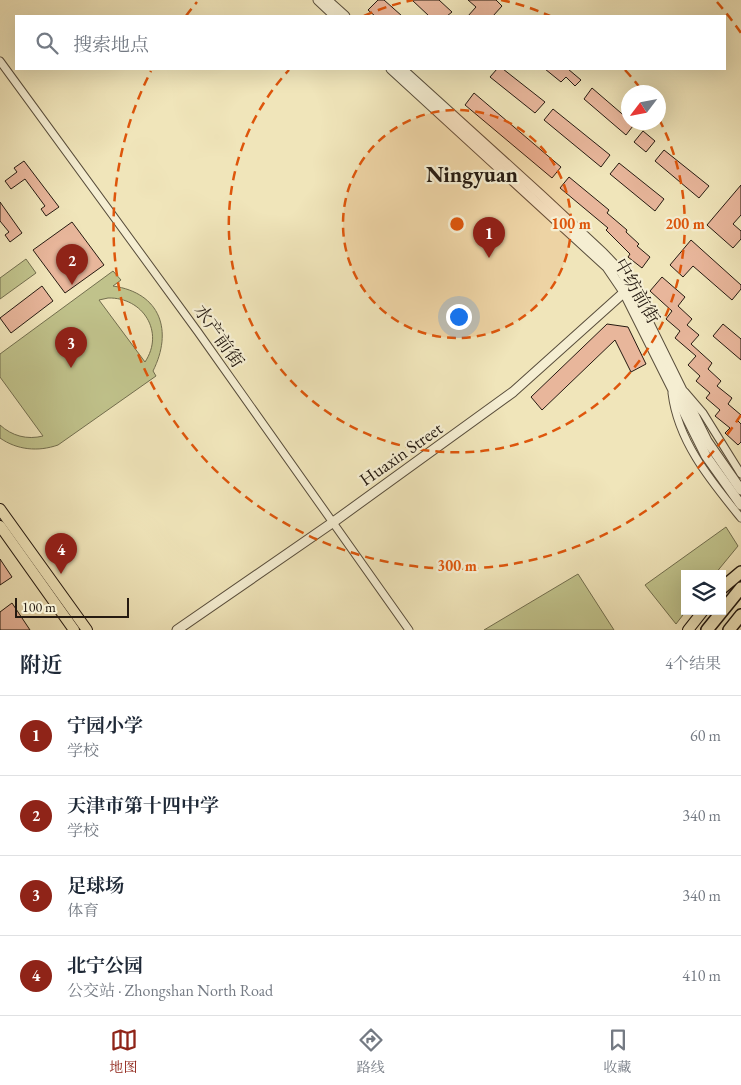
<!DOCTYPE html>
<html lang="zh">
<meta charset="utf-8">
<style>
:root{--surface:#fff;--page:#f2f2f3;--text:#1f2937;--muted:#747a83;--line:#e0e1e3;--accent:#8f2418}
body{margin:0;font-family:"EB Garamond","Noto Serif SC",serif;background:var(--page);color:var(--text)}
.controls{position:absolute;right:15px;bottom:15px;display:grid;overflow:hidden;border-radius:0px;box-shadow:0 5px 20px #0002}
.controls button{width:45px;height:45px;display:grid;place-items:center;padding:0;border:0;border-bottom:1px solid var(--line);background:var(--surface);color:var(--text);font:25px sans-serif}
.compass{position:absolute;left:621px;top:85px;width:45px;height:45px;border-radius:50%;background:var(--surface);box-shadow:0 5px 20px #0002;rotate:238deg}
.scale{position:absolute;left:15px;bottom:12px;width:114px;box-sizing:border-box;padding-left:5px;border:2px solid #251a11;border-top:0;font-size:14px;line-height:18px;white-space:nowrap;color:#251a11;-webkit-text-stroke:4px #f5eed2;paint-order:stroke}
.you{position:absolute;left:458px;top:316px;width:18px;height:18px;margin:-12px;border:4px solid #fff;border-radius:50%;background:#1a73e8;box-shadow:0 0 0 8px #1a73e833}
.badge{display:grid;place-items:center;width:32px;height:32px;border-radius:50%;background:var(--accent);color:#fff;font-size:16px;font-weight:700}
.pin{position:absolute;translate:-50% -41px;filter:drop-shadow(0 1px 2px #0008)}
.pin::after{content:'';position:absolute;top:26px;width:18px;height:15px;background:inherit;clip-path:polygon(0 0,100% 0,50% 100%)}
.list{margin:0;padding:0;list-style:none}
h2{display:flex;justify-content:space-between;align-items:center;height:65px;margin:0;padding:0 20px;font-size:21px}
h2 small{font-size:16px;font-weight:400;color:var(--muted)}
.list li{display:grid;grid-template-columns:32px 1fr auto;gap:15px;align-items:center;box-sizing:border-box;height:80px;padding:0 20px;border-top:1px solid var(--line)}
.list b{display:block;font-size:19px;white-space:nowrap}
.list p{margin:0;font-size:16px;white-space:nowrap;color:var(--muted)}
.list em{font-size:16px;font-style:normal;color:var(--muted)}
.icon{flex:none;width:28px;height:28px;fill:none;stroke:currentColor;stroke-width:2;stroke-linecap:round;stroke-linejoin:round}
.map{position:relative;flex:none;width:741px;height:630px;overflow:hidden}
.search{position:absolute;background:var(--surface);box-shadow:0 5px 20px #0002;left:15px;right:15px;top:15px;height:55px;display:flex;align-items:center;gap:12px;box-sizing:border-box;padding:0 18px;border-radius:0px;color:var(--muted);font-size:19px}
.sheet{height:385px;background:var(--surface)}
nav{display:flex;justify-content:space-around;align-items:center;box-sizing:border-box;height:70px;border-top:1px solid var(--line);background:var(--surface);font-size:14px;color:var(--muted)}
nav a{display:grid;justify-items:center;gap:2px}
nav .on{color:var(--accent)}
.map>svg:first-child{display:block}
.green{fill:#c0c28b;stroke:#726e4e;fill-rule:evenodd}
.building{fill:#e8b69b;stroke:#251a11}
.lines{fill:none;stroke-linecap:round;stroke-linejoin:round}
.minor-casing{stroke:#584d3b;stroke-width:9}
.tertiary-casing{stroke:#584d3b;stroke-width:11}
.primary-casing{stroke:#251a11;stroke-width:12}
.trunk-casing{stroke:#251a11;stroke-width:14}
.minor{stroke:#f5eed2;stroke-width:7}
.tertiary{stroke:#f5eed2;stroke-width:9}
.primary{stroke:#f0e5ba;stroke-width:10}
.trunk{stroke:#f0e5ba;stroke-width:11}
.ring{fill:none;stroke:#de560c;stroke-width:2.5;stroke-dasharray:9 6}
.labels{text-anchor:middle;stroke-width:4.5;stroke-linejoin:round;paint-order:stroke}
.street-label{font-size:18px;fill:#251a11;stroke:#f5eed2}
.district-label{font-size:22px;font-weight:bold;fill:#251a11;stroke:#f5eed2}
.centre{fill:#de560c;stroke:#f5eed2;stroke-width:2.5}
.ring-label{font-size:15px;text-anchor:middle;font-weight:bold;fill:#de560c;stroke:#f5eed2;stroke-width:4.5;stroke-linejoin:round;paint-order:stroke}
</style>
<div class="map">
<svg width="741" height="630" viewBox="0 0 741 630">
<rect width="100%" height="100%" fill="#f0e5ba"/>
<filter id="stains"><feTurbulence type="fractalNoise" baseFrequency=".004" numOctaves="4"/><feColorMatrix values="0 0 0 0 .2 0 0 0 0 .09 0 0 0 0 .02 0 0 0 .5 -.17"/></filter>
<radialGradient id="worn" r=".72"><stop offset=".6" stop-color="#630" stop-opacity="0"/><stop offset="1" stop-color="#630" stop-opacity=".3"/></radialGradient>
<g class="green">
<polygon points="26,259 36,273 0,299 0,278"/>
<path d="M 113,271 L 121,280 L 113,286 C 161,293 173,331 153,371 L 156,376 L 58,445 C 38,452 17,450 0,438 L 0,425 C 12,436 27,440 43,436 L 0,377 L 0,354 ZM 108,298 C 143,297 165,332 145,362 L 99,300 Z"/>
<polygon points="726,527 738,546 715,574 685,574 686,611 676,624 645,585"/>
<polygon points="578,574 614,630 484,630"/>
</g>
<g class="building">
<polygon points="378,0 384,0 402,16 375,16 368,10"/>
<polygon points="412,0 439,0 452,12 447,16 429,16"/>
<polygon points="468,0 496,0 502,6 493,16 468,16 476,7"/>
<polygon points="497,69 503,69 545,102 535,113 490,77"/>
<polygon points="545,69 568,69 581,80 575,86 566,77 561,82"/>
<polygon points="592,88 628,119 628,122 636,122 626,135 584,99"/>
<polygon points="474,93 561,167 552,178 465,105"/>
<polygon points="553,109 610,155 601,167 544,120"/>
<polygon points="643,131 655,141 646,152 634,142"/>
<polygon points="664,150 709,186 699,198 655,161"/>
<polygon points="24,161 59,207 46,216 41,209 45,206 25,179 11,189 5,181 17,172 14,168"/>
<polygon points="619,163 664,199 655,211 610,174"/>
<polygon points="569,177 609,210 607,213 627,230 626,232 639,244 637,246 650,257 642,268 628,257 630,254 606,230 608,228 560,188"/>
<polygon points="741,185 741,215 733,224 741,231 741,239 733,248 707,225"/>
<polygon points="0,202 22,233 10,242 5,235 9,232 0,221"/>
<polygon points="72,222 104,265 65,293 33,250"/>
<polygon points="691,240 741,285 741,289 732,300 693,266 683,277 670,265"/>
<polygon points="662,277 685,297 678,306 692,319 687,325 699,335 691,344 712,363 708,369 721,381 717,386 732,398 728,404 741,415 737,420 741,424 741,442 738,445 725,433 730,428 715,416 720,410 706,398 710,393 696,381 700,376 688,365 696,356 675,338 680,331 666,319 672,311 650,291"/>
<polygon points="42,286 53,301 11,333 0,318"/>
<polygon points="607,324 628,327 646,364 631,372 615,340 542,410 531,397"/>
<polygon points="723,324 741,339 741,360 713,336"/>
<polygon points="0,559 12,577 0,585"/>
<polygon points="12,603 30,630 0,630 0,612"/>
</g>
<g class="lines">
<defs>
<g id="minor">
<polyline points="0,61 198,332 409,630"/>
<polyline points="685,392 703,413 741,474"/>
<path d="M 672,393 C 678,442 711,481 741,518"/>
</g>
<g id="tertiary">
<polyline points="318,0 335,16"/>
<polyline points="327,0 345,16"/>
<polyline points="391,69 607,267 624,292 706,456 741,505"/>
<polyline points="402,69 542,196 603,253 622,273 636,297 707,441 741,490"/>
<polyline points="177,630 332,523 513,392 630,287"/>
</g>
<g id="primary">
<polyline points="0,509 87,630"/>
<polyline points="0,526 74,630"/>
<polyline points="688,630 703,611"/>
</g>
<g id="trunk">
<polyline points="722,588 741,572"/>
<polyline points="707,630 741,588"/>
<polyline points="729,630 741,615"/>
</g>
</defs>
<use href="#minor" class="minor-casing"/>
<use href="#tertiary" class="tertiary-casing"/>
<use href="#primary" class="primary-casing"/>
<use href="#trunk" class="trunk-casing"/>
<use href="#minor" class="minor"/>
<use href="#tertiary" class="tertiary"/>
<use href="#primary" class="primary"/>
<use href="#trunk" class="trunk"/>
</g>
<circle cx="457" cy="224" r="114" fill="#de560c" fill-opacity=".12"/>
<g class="ring">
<circle cx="457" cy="224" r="114"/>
<path d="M364 16A228 228 0 0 1 413 0M501 0A228 228 0 0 1 550 16M625 70A228 228 0 0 1 643 92M659 119A228 228 0 1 1 289 70"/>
<path d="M741 415A342 342 0 0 1 151 71M186 16A342 342 0 0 1 197 2M717 2A342 342 0 0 1 741 33"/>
</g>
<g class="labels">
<g class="street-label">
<text transform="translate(637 291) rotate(60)" y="6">中纺前街</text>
<text transform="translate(219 336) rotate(55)" y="6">水产前街</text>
<text transform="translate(401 454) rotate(-35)" y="6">Huaxin Street</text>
</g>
<g class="district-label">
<text x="472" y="182">Ningyuan</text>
</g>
</g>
<circle cx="457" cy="224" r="8" class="centre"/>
<g class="ring-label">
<text x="571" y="229">100 m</text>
<text x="685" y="229">200 m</text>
<text x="457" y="571">300 m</text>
</g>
<rect width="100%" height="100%" filter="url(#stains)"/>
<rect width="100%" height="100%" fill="url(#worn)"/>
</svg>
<div class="controls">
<button><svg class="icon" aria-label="layers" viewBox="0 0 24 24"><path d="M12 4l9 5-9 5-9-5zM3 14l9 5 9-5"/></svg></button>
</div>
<svg class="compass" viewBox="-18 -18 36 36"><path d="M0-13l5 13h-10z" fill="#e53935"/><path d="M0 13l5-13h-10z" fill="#747a83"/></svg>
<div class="scale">100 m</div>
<div class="you"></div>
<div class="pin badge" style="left:489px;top:258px">1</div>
<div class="pin badge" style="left:72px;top:285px">2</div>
<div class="pin badge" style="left:71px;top:368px">3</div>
<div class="pin badge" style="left:61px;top:574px">4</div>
<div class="search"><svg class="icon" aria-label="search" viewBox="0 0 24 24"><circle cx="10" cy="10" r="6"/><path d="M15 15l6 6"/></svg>搜索地点</div>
</div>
<section class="sheet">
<h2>附近<small>4个结果</small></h2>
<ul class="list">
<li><span class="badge">1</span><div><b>宁园小学</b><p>学校</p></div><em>60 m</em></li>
<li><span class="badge">2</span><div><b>天津市第十四中学</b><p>学校</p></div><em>340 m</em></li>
<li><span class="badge">3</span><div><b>足球场</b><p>体育</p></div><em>340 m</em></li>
<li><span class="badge">4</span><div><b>北宁公园</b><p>公交站 · Zhongshan North Road</p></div><em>410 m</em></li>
</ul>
</section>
<nav>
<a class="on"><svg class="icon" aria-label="map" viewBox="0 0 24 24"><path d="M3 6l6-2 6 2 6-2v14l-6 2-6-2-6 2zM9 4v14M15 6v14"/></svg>地图</a>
<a><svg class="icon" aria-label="directions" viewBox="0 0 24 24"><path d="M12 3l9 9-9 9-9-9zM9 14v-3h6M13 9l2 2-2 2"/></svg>路线</a>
<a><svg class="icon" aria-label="saved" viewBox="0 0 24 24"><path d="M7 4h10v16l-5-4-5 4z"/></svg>收藏</a>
</nav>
